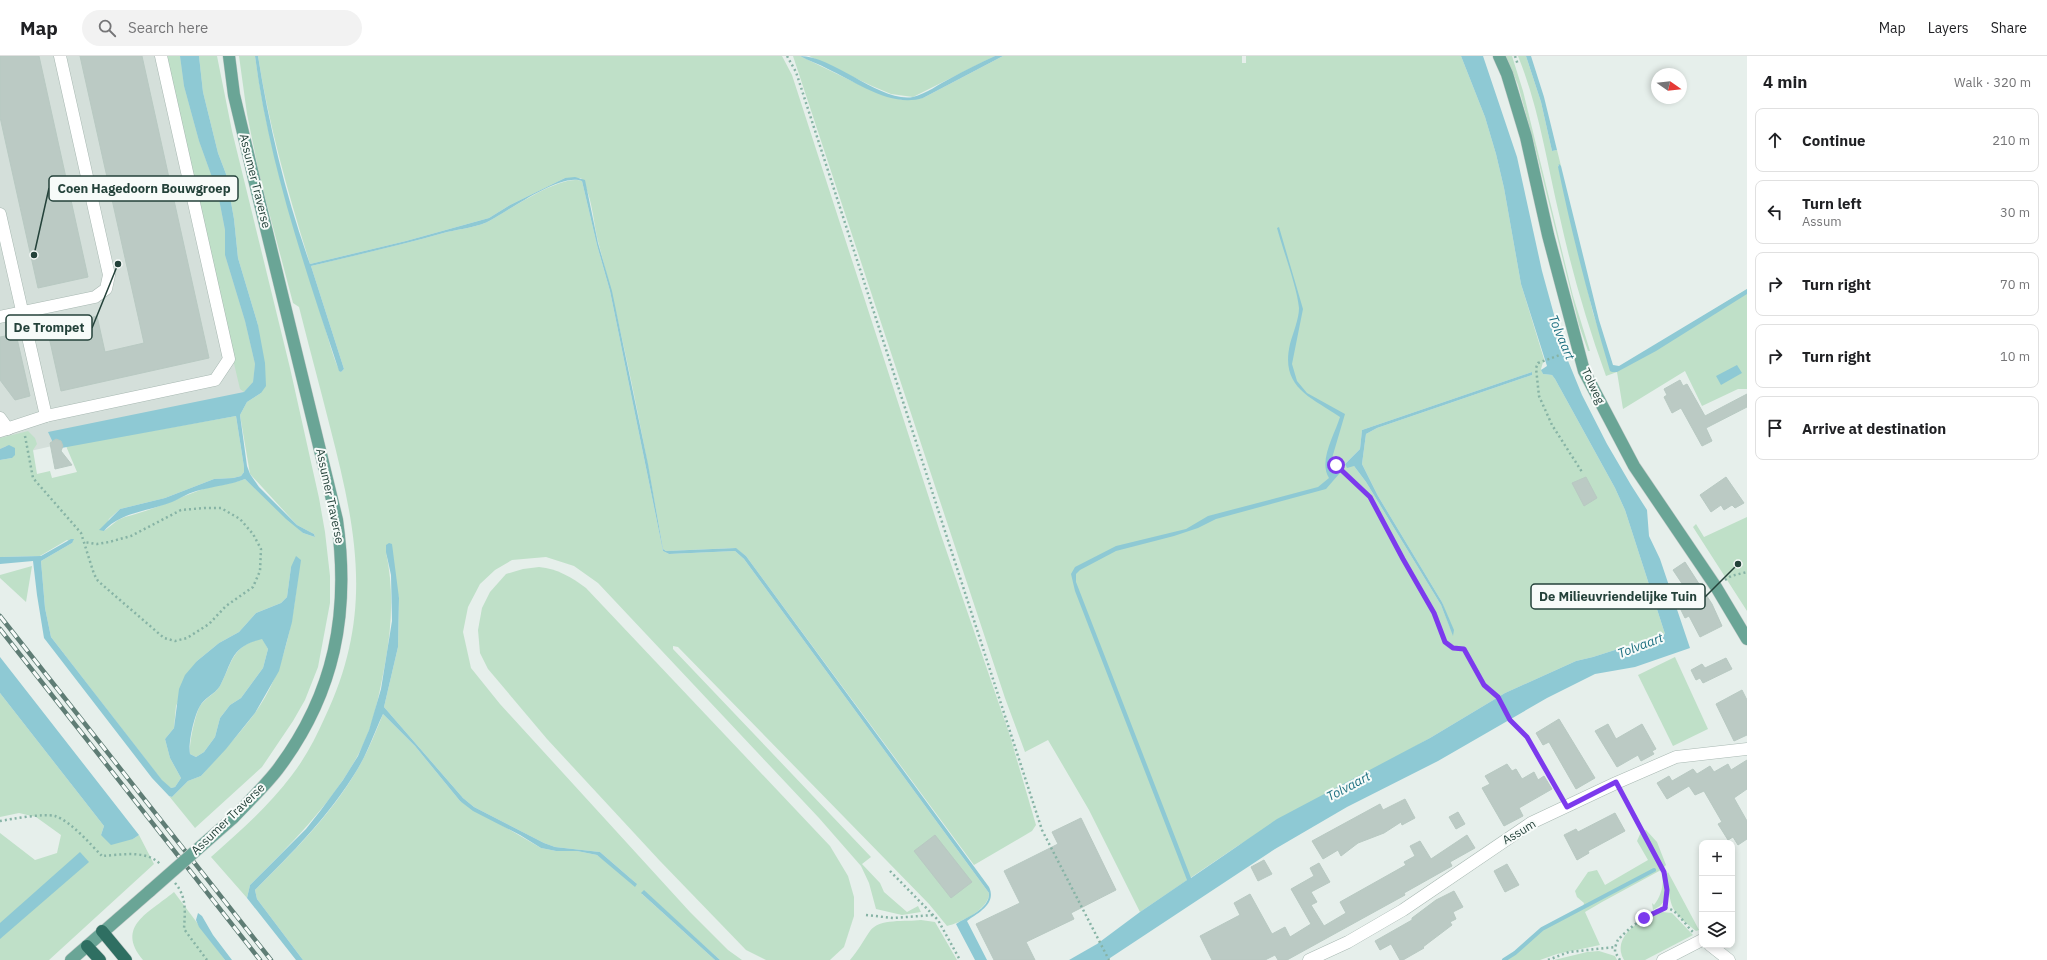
<!DOCTYPE html>
<meta charset="utf-8">
<style>
:root{--surface:#fff;--page:#f2f2f2;--text:#202124;--muted:#757577;--line:#e0e0e0}
body{margin:0;font-family:"IBM Plex Sans",sans-serif;background:var(--page);color:var(--text)}
.controls{position:absolute;right:12px;bottom:12px;display:grid;overflow:hidden;border-radius:8px;box-shadow:0 2px 6px #0003}
.controls button{width:36px;height:36px;display:grid;place-items:center;padding:0;border:0;border-bottom:1px solid var(--line);background:var(--surface);color:var(--text);font:20px sans-serif}
.compass{position:absolute;left:1651px;top:12px;width:36px;height:36px;border-radius:50%;background:var(--surface);box-shadow:0 2px 6px #0003;rotate:104deg}
.stop{position:absolute;width:12px;height:12px;margin:-9px;border:3px solid #7c3aed;border-radius:50%;background:#fff}
.stop.end{background:#7c3aed;border-color:#fff;box-shadow:0 1px 4px #0008}
.list{margin:0;padding:0;list-style:none}
h2{display:flex;justify-content:space-between;align-items:center;height:52px;margin:0;padding:0 16px;font-size:17px}
h2 small{font-size:13px;font-weight:400;color:var(--muted)}
.list li{display:grid;grid-template-columns:26px 1fr auto;gap:12px;align-items:center;box-sizing:border-box;height:64px;margin:0 8px 8px;padding:0 8px;border:1px solid var(--line);border-radius:8px}
.list b{display:block;font-size:15px;white-space:nowrap}
.list p{margin:0;font-size:13px;white-space:nowrap;color:var(--muted)}
.list em{font-size:13px;font-style:normal;color:var(--muted)}
.icon{flex:none;width:22px;height:22px;fill:none;stroke:currentColor;stroke-width:2;stroke-linecap:round;stroke-linejoin:round}
.map{position:relative;flex:none;width:1747px;height:904px;overflow:hidden}
header{display:flex;align-items:center;gap:24px;box-sizing:border-box;height:56px;padding:0 20px;background:var(--surface);border-bottom:1px solid var(--line)}
header strong{font-size:19px}
nav{display:flex;gap:22px;margin-inline-start:auto;font-size:14px}
.search{width:280px;height:36px;background:var(--page);display:flex;align-items:center;gap:10px;box-sizing:border-box;padding:0 14px;border-radius:22px;color:var(--muted);font-size:15px}
main{display:flex}
aside{flex:1;background:var(--surface)}
.map>svg:first-child{display:block}
.built{fill:#d4dfda}
.green{fill:#bfe0c8;fill-rule:evenodd}
.water{fill:#8ec9d4;fill-rule:evenodd}
.lines{fill:none;stroke-linecap:round;stroke-linejoin:round}
.stream{stroke:#8ec9d4;stroke-width:4}
.building{fill:#bbcac4;stroke:#b8c9c2}
.minor-casing{stroke:#a8b8b2;stroke-width:13}
.major-casing{stroke:#c2cac8;stroke-width:13}
.highway-casing{stroke:#c2cac8;stroke-width:13}
.path{stroke:#86b3a5;stroke-width:2.5;stroke-dasharray:2 3;stroke-linecap:butt}
.minor{stroke:#fff;stroke-width:12}
.major{stroke:#6aa596;stroke-width:12}
.highway{stroke:#2f6f62;stroke-width:12}
.rail-casing{stroke:#5f7d75;stroke-width:4.5}
.rail{stroke:#f7fbf9;stroke-width:3;stroke-dasharray:9;stroke-linecap:butt}
.major-bridge-casing{stroke:#c2cac8;stroke-width:13;stroke-linecap:butt}
.major-bridge{stroke:#6aa596;stroke-width:12}
.route{stroke:#7c3aed;stroke-width:5}
.labels{text-anchor:middle;stroke-width:4;stroke-linejoin:round;paint-order:stroke}
.street-label{font-size:12px;fill:#24423a;stroke:#f7fbf9}
.water-label{font-size:13px;font-style:italic;fill:#1c6f80;stroke:#f7fbf9}
.leader{fill:none;stroke:#24423a;stroke-width:1.5}
.callout-dot{fill:#24423a;stroke:#f7fbf9;stroke-width:1.5}
.callout{fill:#f7fbf9;stroke:#24423a;stroke-width:1.5}
.callout-label{font-size:13px;text-anchor:middle;font-weight:bold;fill:#24423a}
</style>
<header>
<strong>Map</strong>
<div class="search"><svg class="icon" aria-label="search" viewBox="0 0 24 24"><circle cx="10" cy="10" r="6"/><path d="M15 15l6 6"/></svg>Search here</div>
<nav><a>Map</a><a>Layers</a><a>Share</a></nav>
</header>
<main>
<div class="map">
<svg width="1747" height="904" viewBox="0 0 1747 904">
<rect width="100%" height="100%" fill="#e6efeb"/>
<polygon class="built" points="0,0 194,0 261,321 239,347 0,402"/>
<g class="green">
<polygon points="165,0 180,0 184,30 199,85 218,138 225,174 225,199 245,265 255,308 253,326 244,336 240,333 184,95"/>
<path d="M 199,0 L 217,0 L 232,75 L 290,312 L 319,442 L 325,476 L 330,520 L 330,547 L 318,611 L 305,644 L 293,665 L 262,711 L 195,772 L 169,740 L 172,741 L 188,725 L 201,720 C 219,699 239,679 255,657 C 286,614 294,561 299,509 L 291,511 L 287,541 L 281,547 L 256,557 L 239,576 L 219,587 L 197,605 L 176,650 L 174,672 L 165,683 L 170,702 L 181,722 L 175,731 L 171,732 L 167,731 L 51,581 L 45,552 L 41,505 L 72,487 L 67,484 L 40,500 L 0,501 L 0,404 L 12,402 L 6,390 L 0,393 L 0,382 L 28,375 L 35,382 L 37,388 L 33,394 L 37,418 L 50,415 L 52,422 L 77,416 L 66,390 L 236,360 L 244,411 L 244,416 L 241,420 L 233,422 L 214,423 L 165,442 L 120,453 L 109,463 L 104,475 L 118,464 L 125,461 C 149,455 172,445 195,436 C 211,429 229,429 245,423 L 303,477 L 315,481 L 314,478 L 297,469 L 250,418 L 240,359 L 247,346 L 261,337 L 258,269 L 238,202 L 234,163 L 226,118 L 218,97 L 203,36 Z"/>
<path d="M 239,0 L 255,0 C 267,90 295,176 322,262 C 326,273 335,310 341,316 L 344,313 L 311,210 C 356,199 402,189 447,176 C 461,173 479,171 491,164 C 509,154 562,117 582,125 L 597,189 L 610,235 L 663,495 L 669,498 L 735,495 L 744,503 L 989,837 C 990,853 960,867 947,870 L 929,848 L 678,591 L 673,590 L 673,593 L 871,801 L 862,808 L 880,827 L 884,836 L 907,856 L 918,850 L 921,856 L 902,859 L 876,853 L 869,827 L 861,810 L 819,762 L 598,527 L 574,510 L 546,501 L 512,504 L 495,514 L 480,528 L 468,551 L 463,576 L 471,612 L 500,648 L 690,856 L 728,894 L 742,904 L 720,904 L 644,835 L 642,838 L 715,904 L 303,904 L 257,843 L 255,834 C 292,797 331,759 357,714 C 368,696 375,677 383,658 L 415,690 L 460,745 L 541,792 L 556,795 L 577,795 L 597,799 L 637,828 L 600,796 L 555,791 L 544,787 L 474,751 L 463,742 L 384,651 L 398,591 L 399,542 L 386,496 C 394,534 392,570 385,608 C 379,640 373,673 357,701 C 330,750 289,790 250,829 L 247,842 L 211,801 C 240,775 269,750 292,719 C 306,701 316,681 325,661 C 374,558 357,476 330,371 C 320,331 309,291 299,251 L 293,247 L 260,122 L 247,58 Z"/>
<path d="M 258,0 L 782,0 L 792,19 L 941,479 L 1010,680 L 1036,769 L 1032,775 L 974,809 L 746,500 L 735,492 L 666,495 L 663,493 C 645,391 626,289 599,189 C 593,167 593,141 581,122 L 565,122 L 510,149 L 489,162 L 406,185 L 310,208 C 289,140 269,71 258,0 Z"/>
<path d="M 793,0 L 800,0 L 862,30 L 902,44 L 923,42 L 1003,0 L 1242,0 L 1242,7 L 1246,7 L 1246,0 L 1461,0 L 1485,61 L 1496,98 L 1504,132 L 1521,228 L 1544,303 L 1541,313 L 1543,318 L 1552,319 L 1555,323 L 1615,432 L 1625,454 L 1665,578 L 1593,601 L 1576,605 L 1505,637 L 1430,682 L 1239,789 L 1140,856 L 1089,754 L 1048,684 L 1025,696 L 1005,642 ZM 1532,316 L 1532,319 L 1377,372 L 1366,378 L 1362,408 L 1378,440 L 1442,546 L 1453,579 L 1441,549 L 1366,426 L 1354,410 L 1345,408 L 1360,393 L 1362,374 Z"/>
<polygon points="809,0 995,0 913,41 891,38 872,30"/>
<polygon points="1506,0 1512,0 1523,35 1573,240 1590,295 1588,295 1579,269 1536,95 1518,29"/>
<path d="M 1518,0 L 1526,0 L 1541,46 L 1552,95 L 1557,94 L 1561,110 L 1558,109 L 1593,257 L 1613,316 L 1747,233 L 1747,333 L 1738,333 L 1702,350 L 1685,315 L 1623,353 L 1617,316 L 1606,320 C 1587,268 1572,216 1560,162 C 1547,108 1539,51 1518,0 Z"/>
<polygon points="1747,461 1747,555 1693,471 1696,468 1704,481"/>
<polygon points="32,510 26,546 0,522 0,519"/>
<path d="M 539,511 C 558,513 571,521 586,532 L 830,790 L 848,820 L 854,841 L 854,860 L 844,891 L 830,904 L 766,904 L 746,894 L 660,805 L 547,683 L 488,613 L 480,597 L 478,574 L 482,552 L 490,536 L 506,518 L 523,513 Z"/>
<path d="M 262,582 L 268,593 L 263,612 L 241,642 L 230,649 L 220,662 L 215,681 L 204,696 L 196,701 L 190,698 C 189,687 195,659 200,650 C 205,642 215,638 220,630 C 233,605 231,591 262,582 Z"/>
<polygon points="1675,601 1708,673 1673,690 1638,619"/>
<polygon points="0,637 104,770 101,779 133,783 139,779 154,808 49,904 0,904 0,777 35,804 57,797 61,779 36,761 19,757 0,761"/>
<path d="M 1646,774 L 1657,786 L 1666,809 L 1661,814 L 1665,823 L 1666,843 L 1660,850 L 1653,854 L 1652,847 L 1654,849 C 1662,839 1665,825 1661,814 L 1602,846 L 1585,856 L 1600,889 L 1557,898 L 1540,904 L 1504,904 L 1515,897 L 1542,873 L 1583,852 L 1584,847 L 1577,841 L 1575,835 L 1588,816 L 1597,814 L 1605,829 L 1648,804 L 1637,785 L 1641,776 Z"/>
<path d="M 1668,816 L 1699,874 L 1696,875 C 1668,853 1672,852 1666,819 Z"/>
<path d="M 174,836 L 225,904 L 143,904 C 115,870 149,857 174,836 Z"/>
<path d="M 1662,856 L 1672,857 L 1693,879 L 1645,904 L 1624,904 C 1610,881 1642,861 1662,856 Z"/>
<path d="M 921,864 L 935,866 L 957,904 L 850,904 C 858,895 863,885 870,875 C 879,862 906,866 921,864 Z"/>
<polygon points="1599,895 1615,900 1617,904 1554,904 1587,896"/>
</g>
<g class="water">
<path d="M 180,0 L 199,0 L 203,36 L 218,97 L 226,118 L 234,163 L 238,202 L 258,269 L 265,307 L 266,330 L 261,337 L 247,346 L 240,359 L 247,410 L 250,418 L 259,431 L 297,469 L 314,478 L 315,481 L 303,477 L 286,463 L 245,423 C 230,429 216,430 200,434 C 190,436 181,442 172,446 C 150,455 120,456 104,475 L 99,474 L 120,453 L 165,442 L 214,423 L 233,422 L 241,420 L 244,416 L 244,411 L 236,360 L 56,393 L 48,376 L 244,336 L 253,326 L 255,308 L 245,265 L 225,199 L 225,174 L 218,138 L 199,85 L 184,30 Z"/>
<path d="M 255,0 L 258,0 C 269,70 286,141 310,208 L 406,185 L 489,162 L 510,149 L 565,122 L 575,121 L 585,124 L 598,187 L 612,235 L 648,408 L 663,493 L 666,495 L 736,492 L 746,500 L 989,831 C 997,848 978,857 967,865 L 987,904 L 975,904 L 956,868 C 967,861 990,853 989,837 L 744,503 L 735,495 L 669,498 L 663,495 L 610,235 L 597,189 L 582,125 C 561,116 510,154 491,164 C 479,171 461,173 447,176 C 402,189 357,199 311,210 L 344,313 L 341,316 L 339,315 C 305,212 269,108 255,0 Z"/>
<path d="M 800,0 C 834,0 881,47 913,41 C 926,38 939,28 951,22 C 965,14 980,7 995,0 L 1003,0 L 923,42 C 891,52 856,26 828,13 C 819,8 809,5 800,0 Z"/>
<path d="M 1461,0 L 1483,0 L 1517,101 L 1542,215 L 1564,295 L 1582,339 L 1607,388 L 1631,429 L 1647,454 L 1649,480 L 1660,503 L 1690,592 L 1635,611 L 1595,618 L 1547,642 L 1438,705 L 1347,751 L 1275,793 L 1107,904 L 1069,904 L 1097,888 L 1140,856 L 1187,824 L 1075,535 L 1071,518 L 1075,511 L 1116,490 L 1186,473 L 1208,460 L 1318,431 L 1329,422 C 1318,405 1335,378 1340,361 C 1310,341 1280,331 1290,288 C 1293,277 1299,263 1299,252 C 1297,231 1283,194 1277,172 L 1279,171 L 1303,253 L 1292,308 L 1297,325 L 1307,337 L 1345,358 L 1330,409 L 1333,415 L 1337,415 L 1339,418 L 1326,433 L 1216,463 L 1198,472 L 1174,480 L 1116,495 L 1080,514 L 1076,518 L 1076,526 L 1191,822 L 1277,763 L 1430,682 L 1505,637 L 1576,605 L 1593,601 L 1665,578 L 1625,454 L 1615,432 L 1555,323 L 1552,319 L 1543,318 L 1541,314 L 1547,310 L 1521,228 L 1504,132 L 1496,98 L 1485,61 Z"/>
<polygon points="1526,0 1531,0 1544,41 1557,94 1552,95 1541,46"/>
<path d="M 1559,108 L 1561,110 L 1599,264 L 1613,309 L 1619,310 L 1747,233 L 1747,238 L 1656,295 L 1617,316 L 1612,316 L 1610,315 C 1590,248 1572,179 1558,111 Z"/>
<polygon points="1737,309 1742,317 1721,329 1716,320"/>
<polygon points="1532,316 1532,319 1377,372 1366,378 1362,408 1378,440 1442,546 1454,574 1453,580 1441,549 1366,426 1354,410 1347,412 1345,408 1360,393 1362,374"/>
<polygon points="9,389 15,392 15,399 12,402 0,404 0,393"/>
<path d="M 71,483 L 74,483 L 72,487 L 41,505 L 45,552 L 51,581 L 162,724 L 171,732 L 175,731 L 181,722 L 170,702 L 165,683 L 174,672 L 179,633 L 185,619 L 197,605 L 219,587 L 239,576 L 256,557 L 281,547 L 287,541 L 291,511 L 296,500 L 301,504 L 292,566 L 279,615 L 255,657 L 226,693 L 201,720 L 188,725 L 172,741 L 169,740 L 152,722 L 44,582 L 37,539 L 33,505 L 0,508 L 0,501 L 41,500 ZM 262,583 L 268,593 L 263,612 L 241,642 L 230,649 L 220,662 L 215,681 L 204,696 L 196,701 L 190,698 C 188,687 194,660 200,650 C 204,642 215,638 220,630 C 233,605 230,591 262,583 Z"/>
<path d="M 389,487 L 392,488 L 399,542 L 398,591 L 384,651 L 463,742 L 474,751 L 544,787 L 555,791 L 600,796 L 637,828 L 635,831 L 597,799 L 577,795 L 556,795 L 541,792 L 520,779 L 473,755 L 460,745 L 415,690 L 383,658 C 374,677 368,696 357,714 C 330,759 292,797 255,834 L 257,843 L 303,904 L 296,904 L 247,842 L 250,829 L 306,773 L 321,754 L 343,724 L 358,700 L 369,674 L 381,633 L 392,565 L 391,519 L 386,496 L 386,489 Z"/>
<polygon points="0,601 139,779 133,783 111,789 101,779 104,770 0,637"/>
<polygon points="80,796 89,806 0,883 0,867"/>
<polygon points="644,834 720,904 715,904 641,837"/>
<polygon points="198,857 202,860 213,879 232,904 225,904 199,871 196,864"/>
</g>
<g class="lines">
<polyline class="stream" points="1504,904 1515,897 1542,873 1654,814"/>
</g>
<g class="building">
<polygon points="0,0 39,0 88,221 38,232 0,61"/>
<polygon points="80,0 142,0 209,302 61,335 47,272 97,260 105,296 144,287"/>
<polygon points="16,278 30,340 15,344 0,324 0,281"/>
<polygon points="1680,324 1683,330 1687,328 1705,360 1747,338 1747,351 1706,372 1712,385 1702,390 1681,352 1672,357 1664,341 1667,339 1664,333"/>
<polygon points="56,383 61,385 63,390 61,395 72,409 55,413 50,387"/>
<polygon points="1586,421 1597,442 1584,450 1572,427"/>
<polygon points="1726,421 1744,447 1735,452 1732,449 1724,454 1721,449 1711,456 1700,439"/>
<polygon points="1685,506 1712,548 1722,570 1700,581 1689,560 1685,562 1679,550 1690,544 1685,536 1687,535 1673,514"/>
<polygon points="1726,602 1732,613 1703,627 1700,622 1696,624 1691,614 1702,608 1705,612"/>
<polygon points="1742,634 1747,644 1747,679 1734,685 1716,648"/>
<polygon points="1559,663 1595,722 1576,733 1549,686 1543,689 1536,677"/>
<polygon points="1608,668 1616,683 1642,668 1656,693 1652,695 1654,698 1641,705 1638,699 1617,711 1595,675"/>
<polygon points="1747,704 1747,733 1734,742 1747,765 1747,783 1738,789 1733,781 1728,784 1718,768 1722,766 1704,735 1695,739 1689,730 1667,743 1657,727 1669,720 1672,725 1693,713 1697,718 1710,710 1714,716 1728,708 1731,714"/>
<polygon points="1507,708 1512,715 1516,713 1522,723 1534,716 1538,724 1544,720 1552,733 1519,752 1523,760 1504,770 1482,732 1490,728 1485,720"/>
<polygon points="1405,743 1415,762 1402,769 1401,766 1384,777 1358,787 1341,800 1338,794 1323,803 1312,785 1380,748 1383,754"/>
<polygon points="1458,756 1465,768 1456,773 1449,761"/>
<polygon points="1615,757 1625,775 1588,795 1589,797 1577,804 1564,779 1576,773 1578,776"/>
<polygon points="1081,762 1116,834 1071,857 1074,863 1026,886 1035,904 994,904 976,868 1020,847 1004,815 1058,788 1052,776"/>
<polygon points="935,779 972,826 951,842 914,795"/>
<polygon points="1467,779 1475,792 1450,806 1452,810 1404,837 1405,839 1287,904 1278,904 1275,899 1265,904 1212,904 1200,880 1240,859 1234,847 1250,838 1272,878 1285,871 1290,881 1311,868 1291,833 1314,820 1310,812 1319,807 1330,826 1311,836 1317,846 1311,849 1324,870 1346,857 1340,846 1406,809 1404,806 1415,800 1410,790 1420,785 1431,803"/>
<polygon points="1264,804 1272,818 1258,825 1251,811"/>
<polygon points="1507,808 1519,829 1505,836 1494,815"/>
<polygon points="1454,835 1463,851 1453,856 1456,863 1450,866 1452,869 1423,891 1424,892 1403,904 1400,904 1391,888 1380,894 1375,885 1412,864 1412,862 1436,844"/>
</g>
<g class="lines">
<defs>
<g id="minor">
<polyline points="0,158 46,360"/>
<polyline points="0,261 95,241 106,233 109,219 60,0"/>
<polyline points="0,362 8,373"/>
<polyline points="0,375 46,360 215,324 229,303 161,0"/>
<polyline points="1710,889 1729,904"/>
<polyline points="1309,904 1348,886 1403,854 1531,767 1616,727 1676,701 1747,693"/>
<polyline points="1663,904 1702,884"/>
</g>
<g id="major">
<path d="M 229,0 L 234,39 L 255,127 L 337,464 C 350,557 335,637 278,713 C 265,730 248,746 233,762"/>
<polyline points="1499,0 1507,18 1526,81 1548,179 1584,315 1634,410 1716,531 1747,583"/>
<polyline points="71,904 150,835"/>
</g>
<g id="highway">
<polyline points="102,875 126,904"/>
<polyline points="87,890 100,904"/>
</g>
</defs>
<use href="#minor" class="minor-casing"/>
<use href="#major" class="major-casing"/>
<use href="#highway" class="highway-casing"/>
<g class="path">
<polyline points="787,0 796,16 1042,774 1109,904"/>
<polyline points="1515,0 1518,9"/>
<polyline points="1568,296 1538,307 1536,312 1539,340 1552,369 1582,416"/>
<polyline points="25,380 33,422 81,477 94,518 98,525 164,582 175,585 187,582 209,568 226,550 253,531 260,515 261,493 253,478 240,463 221,452 204,452 181,454 131,480 109,486 97,488 84,486"/>
<polyline points="1336,409 1370,441 1403,503 1434,557 1445,586 1453,591 1464,593 1484,629 1498,641 1510,664 1527,681 1561,741"/>
<polyline points="1725,524 1731,520 1747,516"/>
<polyline points="1622,737 1664,816 1667,834 1665,852"/>
<path d="M 0,765 C 12,763 44,757 55,760 C 72,766 90,788 102,800 C 120,799 147,793 161,809"/>
<polyline points="890,815 938,864 960,904"/>
<path d="M 175,827 C 187,841 185,856 184,873 L 207,904"/>
<polyline points="866,859 893,862 933,859"/>
<polyline points="1548,904 1569,896 1615,891"/>
<path d="M 1620,904 L 1615,896 C 1615,892 1616,887 1618,884 C 1625,875 1655,851 1666,852 C 1677,853 1685,869 1693,876"/>
</g>
<use href="#minor" class="minor"/>
<use href="#major" class="major"/>
<use href="#highway" class="highway"/>
<defs>
<g id="rail">
<polyline points="0,560 271,904"/>
<polyline points="0,573 260,904"/>
</g>
</defs>
<use href="#rail" class="rail-casing"/>
<use href="#rail" class="rail"/>
<defs>
<polyline id="major-bridge" points="150,835 233,762"/>
</defs>
<use href="#major-bridge" class="major-bridge-casing"/>
<use href="#major-bridge" class="major-bridge"/>
</g>
<g class="lines">
<polyline class="route" points="1336,409 1370,441 1403,503 1434,557 1445,586 1453,592 1464,593 1484,629 1498,641 1510,664 1527,681 1567,751 1616,726 1664,816 1667,834 1665,852 1644,862"/>
</g>
<g class="labels">
<g class="street-label">
<text transform="translate(255 125) rotate(76)" y="4">Assumer Traverse</text>
<text transform="translate(1593 330) rotate(65)" y="4">Tolweg</text>
<text transform="translate(330 440) rotate(78)" y="4">Assumer Traverse</text>
<text transform="translate(228 763) rotate(-44)" y="4">Assumer Traverse</text>
<text transform="translate(1519 776) rotate(-31)" y="4">Assum</text>
</g>
<g class="water-label">
<text transform="translate(1562 281) rotate(67)" y="5">Tolvaart</text>
<text transform="translate(1640 589) rotate(-21)" y="5">Tolvaart</text>
<text transform="translate(1348 730) rotate(-28)" y="5">Tolvaart</text>
</g>
</g>
<path class="leader" d="M34 199L49 132M118 208L92 272M1738 508L1705 541"/>
<g class="callout-dot">
<circle cx="34" cy="199" r="4"/>
<circle cx="118" cy="208" r="4"/>
<circle cx="1738" cy="508" r="4"/>
</g>
<g class="callout">
<rect x="49" y="120" width="189" height="25" rx="4"/>
<rect x="6" y="259" width="86" height="25" rx="4"/>
<rect x="1531" y="528" width="174" height="25" rx="4"/>
</g>
<g class="callout-label">
<text x="144" y="137">Coen Hagedoorn Bouwgroep</text>
<text x="49" y="276">De Trompet</text>
<text x="1618" y="545">De Milieuvriendelijke Tuin</text>
</g>
</svg>
<div class="controls">
<button>+</button>
<button>−</button>
<button><svg class="icon" aria-label="layers" viewBox="0 0 24 24"><path d="M12 4l9 5-9 5-9-5zM3 14l9 5 9-5"/></svg></button>
</div>
<svg class="compass" viewBox="-18 -18 36 36"><path d="M0-13l5 13h-10z" fill="#e53935"/><path d="M0 13l5-13h-10z" fill="#757577"/></svg>
<div class="stop" style="left:1336px;top:409px"></div>
<div class="stop end" style="left:1644px;top:862px"></div>
</div>
<aside>
<h2>4 min<small>Walk · 320 m</small></h2>
<ul class="list">
<li><svg class="icon" aria-label="ahead" viewBox="0 0 24 24"><path d="M12 20V5M6 11l6-6 6 6"/></svg><div><b>Continue</b></div><em>210 m</em></li>
<li><svg class="icon" aria-label="left" viewBox="0 0 24 24"><path d="M17 20v-9H6M10 6l-5 5 5 5"/></svg><div><b>Turn left</b><p>Assum</p></div><em>30 m</em></li>
<li><svg class="icon" aria-label="right" viewBox="0 0 24 24"><path d="M7 20v-9h11M14 6l5 5-5 5"/></svg><div><b>Turn right</b></div><em>70 m</em></li>
<li><svg class="icon" aria-label="right" viewBox="0 0 24 24"><path d="M7 20v-9h11M14 6l5 5-5 5"/></svg><div><b>Turn right</b></div><em>10 m</em></li>
<li><svg class="icon" aria-label="arrive" viewBox="0 0 24 24"><path d="M6 21V4h12l-3 4 3 4H6"/></svg><div><b>Arrive at destination</b></div></li>
</ul>
</aside>
</main>
